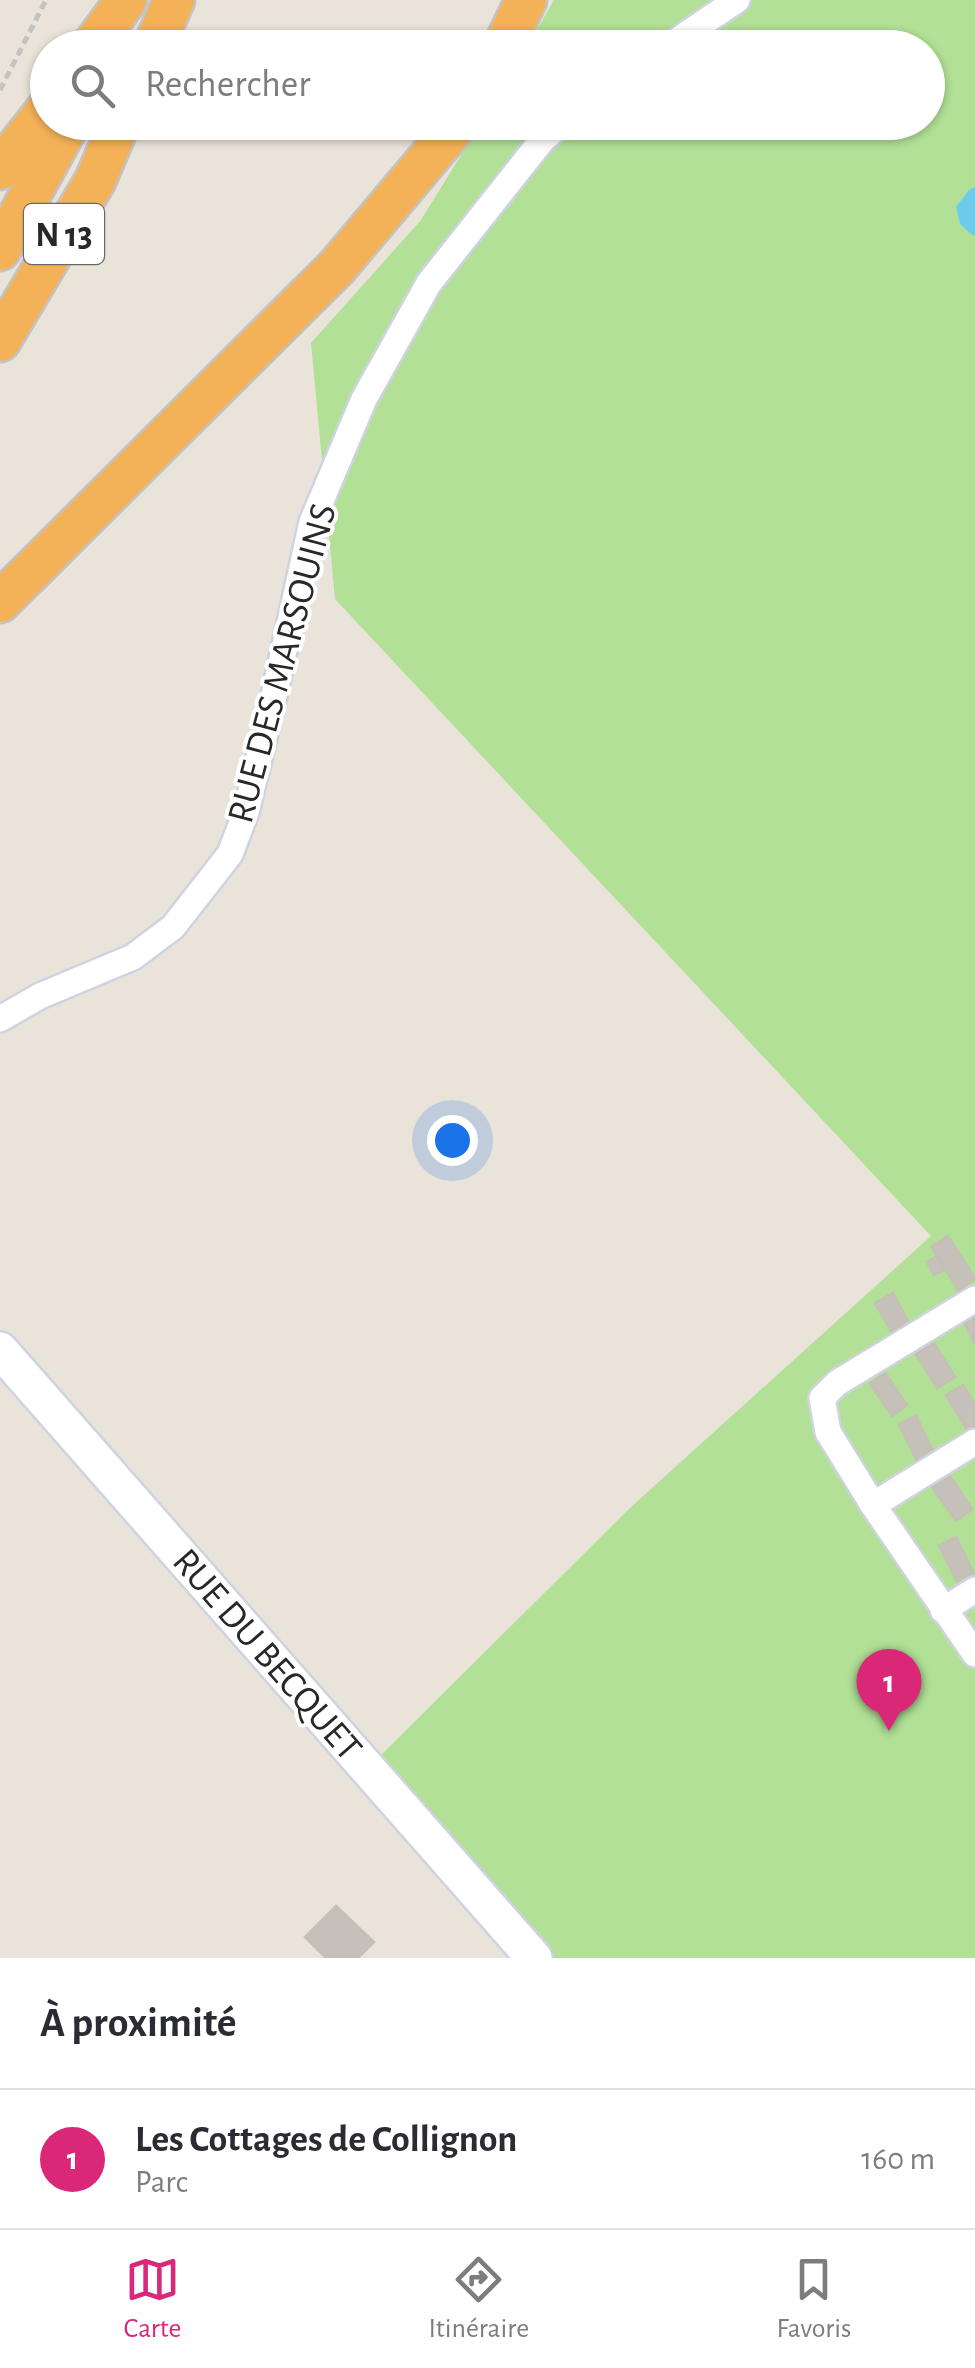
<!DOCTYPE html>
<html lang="fr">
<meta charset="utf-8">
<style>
:root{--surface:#fff;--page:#f7f7f7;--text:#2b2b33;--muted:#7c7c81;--line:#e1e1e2;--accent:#db2777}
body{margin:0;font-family:"Alegreya Sans",sans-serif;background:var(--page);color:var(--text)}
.you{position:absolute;left:452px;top:1140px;width:35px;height:35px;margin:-25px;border:8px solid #fff;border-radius:50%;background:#1a73e8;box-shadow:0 0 0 15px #1a73e833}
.badge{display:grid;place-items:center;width:65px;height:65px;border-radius:50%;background:var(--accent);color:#fff;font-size:32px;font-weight:700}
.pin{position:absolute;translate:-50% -82px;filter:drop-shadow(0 2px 5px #0008)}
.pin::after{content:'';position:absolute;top:52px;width:35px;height:30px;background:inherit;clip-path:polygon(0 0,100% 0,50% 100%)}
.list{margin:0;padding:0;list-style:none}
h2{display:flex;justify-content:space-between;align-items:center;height:130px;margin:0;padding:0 40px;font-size:42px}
h2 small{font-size:32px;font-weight:400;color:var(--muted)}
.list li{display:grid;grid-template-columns:65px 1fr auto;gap:30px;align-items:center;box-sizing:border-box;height:140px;padding:0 40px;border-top:2px solid var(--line)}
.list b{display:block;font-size:38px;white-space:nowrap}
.list p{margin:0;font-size:32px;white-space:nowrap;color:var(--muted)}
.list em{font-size:32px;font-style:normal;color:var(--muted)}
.icon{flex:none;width:55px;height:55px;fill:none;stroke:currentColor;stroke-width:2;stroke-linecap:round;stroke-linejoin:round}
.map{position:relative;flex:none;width:975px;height:1958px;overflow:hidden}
.search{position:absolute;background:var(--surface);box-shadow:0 2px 8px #0004;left:30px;right:30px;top:30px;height:110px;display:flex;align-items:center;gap:25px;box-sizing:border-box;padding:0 35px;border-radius:55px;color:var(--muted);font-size:38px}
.sheet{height:270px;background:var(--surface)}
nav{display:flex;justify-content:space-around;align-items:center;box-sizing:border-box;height:140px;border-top:2px solid var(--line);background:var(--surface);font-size:28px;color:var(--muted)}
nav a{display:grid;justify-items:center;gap:5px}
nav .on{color:var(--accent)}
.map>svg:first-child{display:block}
.green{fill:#b1e096}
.water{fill:#6ecceb}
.building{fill:#c5c0b9;stroke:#c5bfb4;stroke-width:2.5}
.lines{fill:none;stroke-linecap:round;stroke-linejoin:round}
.minor-casing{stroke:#cfd3e1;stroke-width:30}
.secondary-casing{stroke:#cfd3e1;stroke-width:40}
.trunk-casing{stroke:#c3c3c3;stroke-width:45}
.path{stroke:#c3c3c3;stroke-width:5;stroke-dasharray:8 5;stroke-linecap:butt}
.minor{stroke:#fff;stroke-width:25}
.secondary{stroke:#fff;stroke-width:35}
.trunk{stroke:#f4b258;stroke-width:40}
.labels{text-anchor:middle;stroke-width:8;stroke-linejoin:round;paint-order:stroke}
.shield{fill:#fff;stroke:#686868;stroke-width:2.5}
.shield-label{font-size:35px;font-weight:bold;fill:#282828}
.street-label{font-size:38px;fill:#282828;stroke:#fff}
</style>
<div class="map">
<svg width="975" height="1958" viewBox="0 0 975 1958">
<rect width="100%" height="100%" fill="#eae3d9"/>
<polygon class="green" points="554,0 975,0 975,1958 534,1958 368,1768 631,1507 931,1236 335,599 311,343 421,220 481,123 928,122 928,48 527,47"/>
<polygon class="water" points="975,187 975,235 972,235 960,224 956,207 969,190"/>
<g class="building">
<polygon points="948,1236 975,1278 959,1291 931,1247"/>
<polygon points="937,1256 944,1270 934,1275 927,1262"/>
<polygon points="893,1293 909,1323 892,1332 875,1303"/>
<polygon points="975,1315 975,1344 963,1321"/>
<polygon points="934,1343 955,1377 937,1388 916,1354"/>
<polygon points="885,1373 907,1405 892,1416 870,1384"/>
<polygon points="963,1385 975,1404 975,1426 967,1430 946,1395"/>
<polygon points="916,1416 935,1455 918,1463 899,1424"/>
<polygon points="949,1475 972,1509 956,1521 932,1487"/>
<polygon points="956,1537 974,1573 957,1581 939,1546"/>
<polygon points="336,1906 374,1942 358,1958 326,1958 305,1937"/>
</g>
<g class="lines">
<defs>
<g id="minor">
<polyline points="666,48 737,0"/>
<polyline points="0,1019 40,996 133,957 173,927 230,854 246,812 271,709 312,522 364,399 429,283 543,139 564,122"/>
<polyline points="975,1299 837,1383 822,1398 828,1432 873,1505 975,1654"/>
<polyline points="873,1505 975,1442"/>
<polyline points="943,1610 975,1590"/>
</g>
<polyline id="secondary" points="0,1350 534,1958"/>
<g id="trunk">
<polyline points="91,48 126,0"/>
<polyline points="153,48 174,0"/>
<polyline points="503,48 526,0"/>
<polyline points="0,169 48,108"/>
<polyline points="0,250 70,122"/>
<polyline points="0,341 95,181 120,122"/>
<polyline points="0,602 337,267 459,122"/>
</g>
</defs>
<use href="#minor" class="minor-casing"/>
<use href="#secondary" class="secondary-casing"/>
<use href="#trunk" class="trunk-casing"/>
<polyline class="path" points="0,90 46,0"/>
<use href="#minor" class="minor"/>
<use href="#secondary" class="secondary"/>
<use href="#trunk" class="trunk"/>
</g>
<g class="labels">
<rect class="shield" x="24" y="204" width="80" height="60" rx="8"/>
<g class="shield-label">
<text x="64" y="246">N 13</text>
</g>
<g class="street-label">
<text transform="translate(281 663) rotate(-75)" y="13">RUE DES MARSOUINS</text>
<text transform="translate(268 1654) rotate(49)" y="13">RUE DU BECQUET</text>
</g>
</g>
</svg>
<div class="you"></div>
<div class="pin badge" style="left:889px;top:1731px">1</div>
<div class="search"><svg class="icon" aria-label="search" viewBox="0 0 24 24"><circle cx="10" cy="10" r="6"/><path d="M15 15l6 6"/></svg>Rechercher</div>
</div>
<section class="sheet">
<h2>À proximité<small></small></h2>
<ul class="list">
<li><span class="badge">1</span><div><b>Les Cottages de Collignon</b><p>Parc</p></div><em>160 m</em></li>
</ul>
</section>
<nav>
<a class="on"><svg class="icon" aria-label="map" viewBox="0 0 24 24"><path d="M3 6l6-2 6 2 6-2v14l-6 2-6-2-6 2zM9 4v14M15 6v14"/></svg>Carte</a>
<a><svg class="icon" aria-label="directions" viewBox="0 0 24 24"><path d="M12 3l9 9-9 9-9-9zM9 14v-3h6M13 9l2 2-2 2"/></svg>Itinéraire</a>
<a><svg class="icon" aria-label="saved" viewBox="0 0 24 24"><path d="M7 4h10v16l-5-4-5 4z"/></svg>Favoris</a>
</nav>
